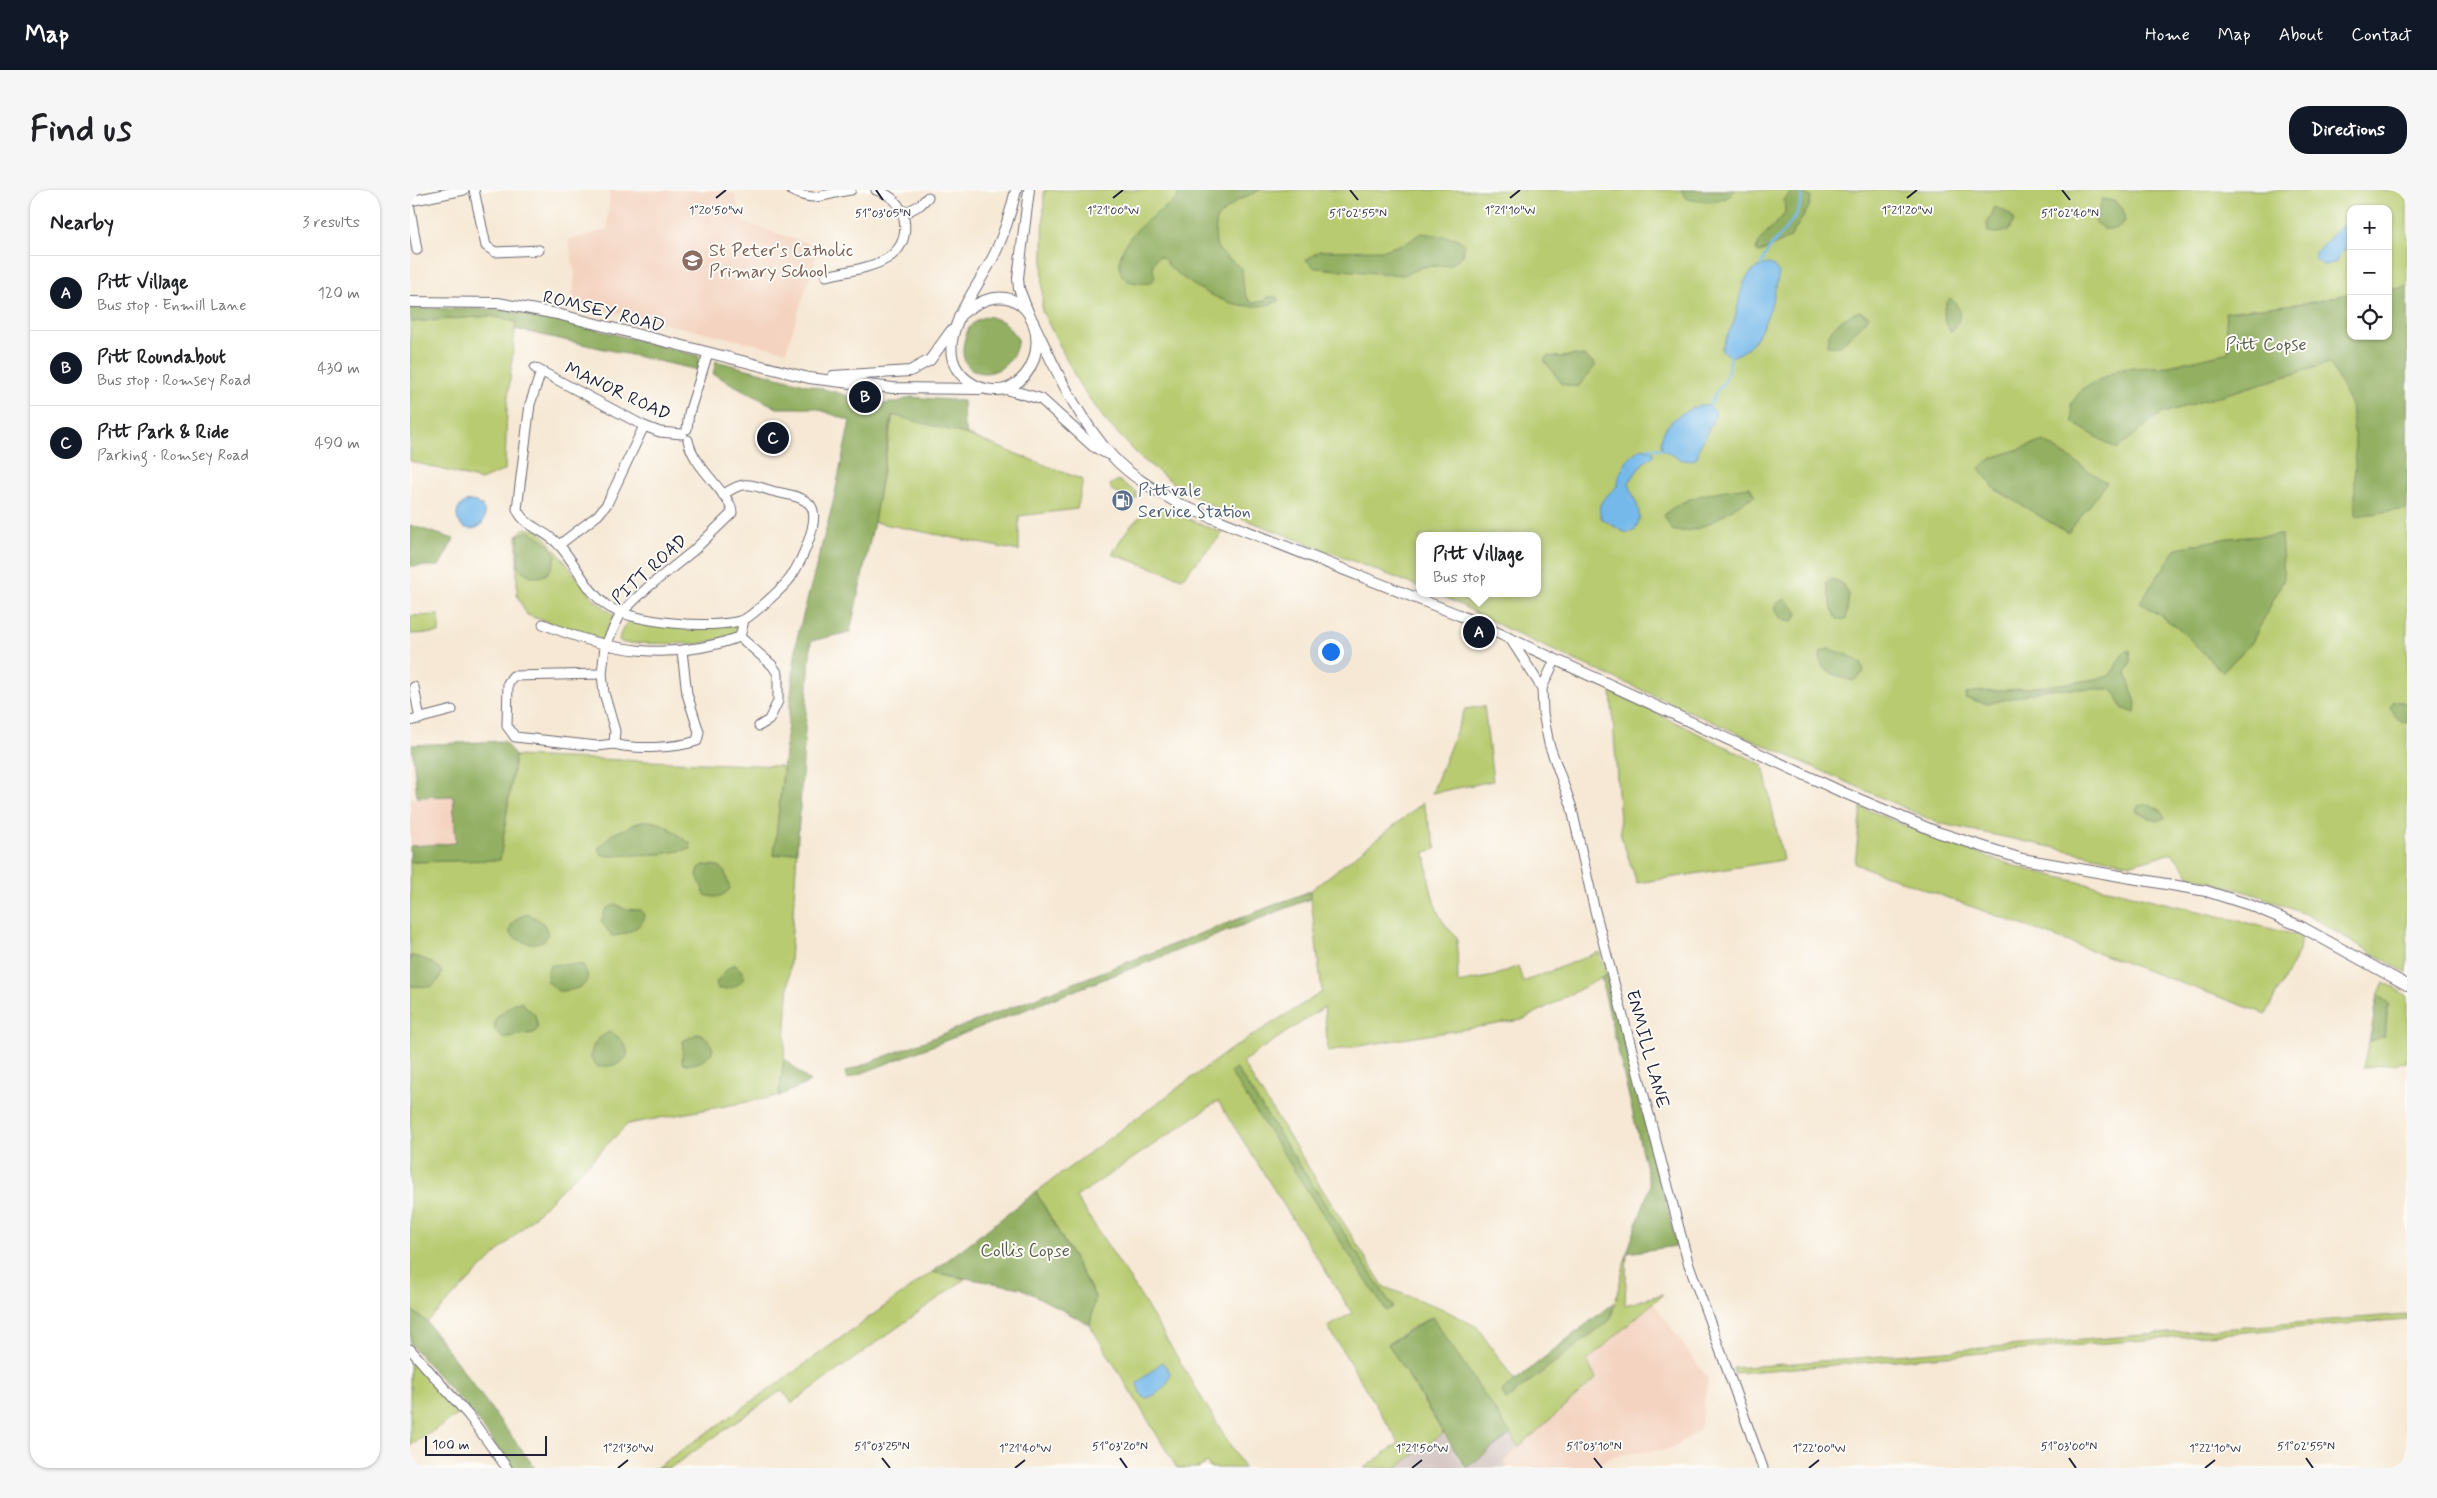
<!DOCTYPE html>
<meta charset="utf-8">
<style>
:root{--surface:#fff;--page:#f6f6f6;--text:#202124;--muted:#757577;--line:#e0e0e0;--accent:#111827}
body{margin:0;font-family:Mynerve,sans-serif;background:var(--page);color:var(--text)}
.controls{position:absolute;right:15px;top:15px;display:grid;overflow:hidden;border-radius:10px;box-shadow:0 1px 4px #0004}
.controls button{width:45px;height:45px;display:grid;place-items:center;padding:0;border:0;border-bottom:1px solid var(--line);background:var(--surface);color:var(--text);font:25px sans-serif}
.scale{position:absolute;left:15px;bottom:12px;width:122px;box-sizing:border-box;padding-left:5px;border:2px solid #22223b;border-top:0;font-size:14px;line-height:18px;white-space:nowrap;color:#22223b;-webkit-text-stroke:4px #fdfcf7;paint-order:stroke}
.you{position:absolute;left:920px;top:461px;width:18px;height:18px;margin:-12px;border:4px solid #fff;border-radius:50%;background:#1a73e8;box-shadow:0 0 0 8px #1a73e833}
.badge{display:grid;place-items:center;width:32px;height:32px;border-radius:50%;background:var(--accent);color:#fff;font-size:16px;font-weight:700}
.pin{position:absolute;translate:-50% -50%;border:2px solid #fff;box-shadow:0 1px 5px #0006}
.popup{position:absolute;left:1006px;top:342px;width:125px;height:65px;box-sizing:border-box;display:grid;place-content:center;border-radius:10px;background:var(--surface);filter:drop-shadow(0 1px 4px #0005);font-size:16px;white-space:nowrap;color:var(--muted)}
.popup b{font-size:19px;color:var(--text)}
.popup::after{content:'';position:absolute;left:50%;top:100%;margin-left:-10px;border:10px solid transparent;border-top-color:var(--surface)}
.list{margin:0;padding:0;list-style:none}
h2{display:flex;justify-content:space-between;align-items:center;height:65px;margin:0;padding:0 20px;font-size:21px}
h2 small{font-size:16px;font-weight:400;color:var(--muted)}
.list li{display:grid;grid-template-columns:32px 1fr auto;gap:15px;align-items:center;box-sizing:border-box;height:75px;padding:0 20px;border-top:1px solid var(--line)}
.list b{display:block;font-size:19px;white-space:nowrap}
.list p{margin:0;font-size:16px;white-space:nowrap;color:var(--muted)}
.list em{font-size:16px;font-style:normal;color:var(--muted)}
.icon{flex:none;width:28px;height:28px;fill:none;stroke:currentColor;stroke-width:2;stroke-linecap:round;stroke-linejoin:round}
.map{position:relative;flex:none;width:1997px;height:1278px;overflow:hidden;border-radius:20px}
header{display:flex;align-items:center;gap:30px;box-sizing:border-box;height:70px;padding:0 25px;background:var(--accent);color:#fff}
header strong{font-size:24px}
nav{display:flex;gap:28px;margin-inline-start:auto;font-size:18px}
.intro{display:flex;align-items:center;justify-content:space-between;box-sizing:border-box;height:120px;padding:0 30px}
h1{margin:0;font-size:35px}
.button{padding:12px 22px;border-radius:20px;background:var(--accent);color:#fff;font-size:18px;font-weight:700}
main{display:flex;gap:30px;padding:0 30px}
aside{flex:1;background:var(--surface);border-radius:20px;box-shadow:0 1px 4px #0004}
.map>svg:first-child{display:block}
.built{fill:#f4d3c0}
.industrial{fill:#d0c0bc}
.green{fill:#b8cb6f;stroke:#6d7655;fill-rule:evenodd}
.forest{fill:#92af62;stroke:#5a684e}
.water{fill:#75b9eb;stroke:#4c6e93}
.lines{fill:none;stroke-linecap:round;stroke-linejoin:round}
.stream{stroke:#75b9eb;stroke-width:2.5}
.minor-casing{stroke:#6c6771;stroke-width:11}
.major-casing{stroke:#6c6771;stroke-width:12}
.minor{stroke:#fff;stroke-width:9}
.major{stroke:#fff;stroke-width:10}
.ticks{fill:none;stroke:#22223b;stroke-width:2}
.labels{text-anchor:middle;stroke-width:4;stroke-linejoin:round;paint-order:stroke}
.education-label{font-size:18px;fill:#785e54;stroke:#fdfcf7;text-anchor:start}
.street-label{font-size:18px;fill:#22223b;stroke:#fdfcf7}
.park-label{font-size:18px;fill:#565d4d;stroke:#fdfcf7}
.service-label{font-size:18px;fill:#4e5e75;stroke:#fdfcf7;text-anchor:start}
.ticks-label{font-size:12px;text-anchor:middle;fill:#22223b;stroke:#fdfcf7;stroke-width:4;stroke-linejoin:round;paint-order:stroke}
</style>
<header>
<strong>Map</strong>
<nav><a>Home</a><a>Map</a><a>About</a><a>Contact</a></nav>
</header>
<div class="intro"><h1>Find us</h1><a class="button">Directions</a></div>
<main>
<aside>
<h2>Nearby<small>3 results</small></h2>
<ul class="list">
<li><span class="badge">A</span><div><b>Pitt Village</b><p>Bus stop · Enmill Lane</p></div><em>120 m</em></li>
<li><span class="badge">B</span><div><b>Pitt Roundabout</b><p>Bus stop · Romsey Road</p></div><em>430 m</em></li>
<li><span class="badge">C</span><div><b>Pitt Park &amp; Ride</b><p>Parking · Romsey Road</p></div><em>490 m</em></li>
</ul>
</aside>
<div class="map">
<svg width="1997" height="1278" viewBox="0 0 1997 1278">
<rect width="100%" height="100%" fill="#fdfcf7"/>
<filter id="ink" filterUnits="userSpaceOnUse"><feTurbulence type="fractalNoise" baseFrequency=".02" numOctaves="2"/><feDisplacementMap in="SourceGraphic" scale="10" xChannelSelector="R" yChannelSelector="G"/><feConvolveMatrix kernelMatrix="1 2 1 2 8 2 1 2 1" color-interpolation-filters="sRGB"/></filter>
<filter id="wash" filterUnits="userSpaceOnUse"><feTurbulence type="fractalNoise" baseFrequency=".0096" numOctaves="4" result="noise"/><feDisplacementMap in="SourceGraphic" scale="20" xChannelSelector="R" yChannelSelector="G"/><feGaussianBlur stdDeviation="1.12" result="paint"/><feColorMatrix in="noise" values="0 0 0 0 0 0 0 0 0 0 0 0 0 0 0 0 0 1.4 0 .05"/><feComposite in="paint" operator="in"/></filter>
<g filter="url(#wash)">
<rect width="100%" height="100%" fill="#f6e8d4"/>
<g class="built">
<polygon points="200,0 317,0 318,4 325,4 333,32 409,57 376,161 162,113 165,84 158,50 197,40"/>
<polygon points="43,606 46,654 0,656 0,608"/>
<polygon points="1243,1112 1298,1189 1292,1230 1289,1240 1261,1259 1202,1266 1184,1278 1098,1278 1093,1272 1186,1190 1177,1171"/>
</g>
<g class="industrial">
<polygon points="1033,1243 1054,1278 986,1278"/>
<polygon points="1101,1244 1109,1257 1094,1272 1098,1278 1056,1278"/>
</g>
<g class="green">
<path d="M 634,0 L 1997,0 L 1997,783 L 1897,725 L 1850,706 L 1779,685 L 1762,663 L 1721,674 L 1528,633 L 1109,445 L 1027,403 L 1128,403 L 1128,346 L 1010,346 L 1010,397 L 803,317 L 767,296 L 731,268 L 695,230 L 669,194 L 632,121 ZM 1941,19 L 1978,19 L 1978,146 L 1941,146 Z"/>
<polygon points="81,126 106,132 97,217 95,280 71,290 0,271 0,132"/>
<polygon points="483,224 558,245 673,290 667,319 609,326 609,361 464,332"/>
<polygon points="708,290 726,302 726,309 722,310 702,301 700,295"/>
<path d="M 749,317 L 813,343 L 772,388 L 702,364 C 714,344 726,323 749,317 Z"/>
<polygon points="114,338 127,340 136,348 185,410 204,425 193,451 117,425 107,405 107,345"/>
<polygon points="29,425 29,443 0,444 0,426"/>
<path d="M 222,430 L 264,437 L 328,434 L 328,444 L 290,454 L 213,453 L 209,450 C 210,442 215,434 222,430 Z"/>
<polygon points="1201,501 1353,575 1373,670 1227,693 1211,646"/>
<polygon points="1074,516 1083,591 1022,603 1055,519"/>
<polygon points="105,566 371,576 373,579 364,666 387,661 374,868 369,906 218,934 17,1132 0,1119 0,672 90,669"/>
<path d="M 1013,613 L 1026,659 L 1015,662 C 1020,693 1021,726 1047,747 L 1048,793 L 1084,786 L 1108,776 L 1113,792 L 1189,762 L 1197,785 L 1112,830 L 918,861 L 914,817 L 832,872 L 974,1097 L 1031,1118 L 1067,1137 L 1105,1191 L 1092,1201 L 1201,1129 L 1217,1063 L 1215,1115 L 1253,1104 L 1177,1171 L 1186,1189 L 1109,1257 L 1022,1127 L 1000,1139 L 978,1154 L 1033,1243 L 986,1278 L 954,1278 L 989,1253 L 918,1137 L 942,1123 L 808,911 L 666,1007 L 725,1097 L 834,1278 L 800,1278 L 797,1273 L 788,1278 L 767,1278 L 680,1135 L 685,1106 L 626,1002 L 821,859 L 912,802 L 900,701 Z"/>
<polygon points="1451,617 1524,648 1611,678 1891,746 1889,761 1856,824 1445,674"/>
<polygon points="1974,792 1997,806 1997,872 1953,877 1959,852 1974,846 1979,814 1968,805"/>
<polygon points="522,1082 555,1089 382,1213 372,1200 260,1278 246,1278 370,1192"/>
<polygon points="1997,1124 1997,1129 1324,1183 1323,1178"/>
<polygon points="0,1162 55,1220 0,1256"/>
</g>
<g class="forest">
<path d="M 769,0 L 850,0 L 827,11 L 807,28 C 802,63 808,59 832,79 C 834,92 831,103 842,113 L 855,111 L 858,107 L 867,107 L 869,111 C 833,127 791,103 763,80 C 757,75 757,70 750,66 C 741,72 742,79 745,87 L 741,93 C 729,94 712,94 710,79 C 706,47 745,25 767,9 Z"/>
<path d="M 1271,0 L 1325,0 C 1314,16 1291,13 1276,8 Z"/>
<path d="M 1383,0 L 1401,7 L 1399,17 L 1380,48 L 1348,63 L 1346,59 C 1354,40 1364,38 1375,23 L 1374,10 Z"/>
<polygon points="1692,9 1704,11 1713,19 1715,31 1706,39 1694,39 1685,32"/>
<polygon points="1585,17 1600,24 1604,31 1598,41 1587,43 1578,42 1577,34"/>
<polygon points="1011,43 1046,48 1055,54 1053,65 1041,75 1013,77 993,85 905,78 896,70 909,61 974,60 998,52"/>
<polygon points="1997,97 1997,319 1945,326 1945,253 1941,215 1920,173 1750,224 1707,259 1663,233 1661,214 1672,199 1709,179 1759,176 1819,162 1815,122 1903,112 1941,103 1941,146 1978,146 1978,100"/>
<path d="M 1540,108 C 1554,119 1551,130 1541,142 C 1533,130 1531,121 1540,108 Z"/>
<polygon points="0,118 87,119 145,129 289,166 288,180 105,139 106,132 81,126 0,132"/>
<path d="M 1449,121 L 1459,126 C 1452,137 1439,146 1430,156 L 1417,156 C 1417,137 1433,128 1449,121 Z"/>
<path d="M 578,126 L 594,132 L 608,149 C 603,194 541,195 555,148 C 558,136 565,129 578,126 Z"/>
<polygon points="1163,165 1174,166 1186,175 1168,197 1152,194 1134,170 1137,166 1153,167"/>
<polygon points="306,171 429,203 464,215 488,212 501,207 553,211 554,236 558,245 482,225 464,332 440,442 401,451 387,661 364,666 387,448 423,313 440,231 405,218 367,218 303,184"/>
<polygon points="1634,251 1697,293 1658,343 1585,299 1569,278 1582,268"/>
<path d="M 1340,297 L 1345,306 C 1319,317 1292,348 1262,340 L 1254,325 C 1274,305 1313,300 1340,297 Z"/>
<polygon points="0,335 44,349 29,376 0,376"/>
<path d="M 118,341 C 131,346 139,354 146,365 C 141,389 126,394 108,377 L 108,345 Z"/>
<polygon points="1871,345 1874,389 1841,454 1812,482 1771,440 1730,412 1767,358 1817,348"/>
<polygon points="1421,389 1431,392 1439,404 1436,429 1427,429 1422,419 1416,393"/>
<polygon points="1375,409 1388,422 1383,432 1372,430 1365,420 1367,413"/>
<path d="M 1419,459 L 1438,465 L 1451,473 L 1454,482 L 1443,491 C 1429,487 1405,481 1411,462 Z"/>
<path d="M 1720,460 L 1721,472 L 1716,483 L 1726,513 L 1725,523 L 1712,518 L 1706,504 L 1700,499 L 1639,499 L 1577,514 L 1555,508 L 1556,504 C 1566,500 1576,502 1586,501 C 1600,500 1696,490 1700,485 C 1705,479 1709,469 1714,462 Z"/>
<path d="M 1984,511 L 1997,513 L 1997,533 C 1988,532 1984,524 1980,517 Z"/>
<polygon points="94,551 105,566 90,670 0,672 0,656 46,653 43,606 7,607 2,555"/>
<polygon points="1739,614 1752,621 1755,628 1746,631 1726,621 1728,616"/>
<path d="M 232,631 C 257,630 261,642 280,653 L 281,659 L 251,664 L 199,666 L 191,664 L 188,659 L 201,645 Z"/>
<path d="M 294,675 L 309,676 L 315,683 L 320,699 C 312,707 306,709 295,705 L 287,685 L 289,678 Z"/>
<polygon points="900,701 900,709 437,889 435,882"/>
<path d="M 206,714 L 214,719 L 231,720 L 235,727 C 230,739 215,745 202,746 L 191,731 L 196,719 Z"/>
<path d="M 119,724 L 133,733 L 138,743 L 135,750 C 121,756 112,753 100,744 C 99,732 108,726 119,724 Z"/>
<path d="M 0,766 C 11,766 26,773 32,782 L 29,790 L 21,797 L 0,796 Z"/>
<path d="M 149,774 L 173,775 C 187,796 165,801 148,801 L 138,792 L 137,783 L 140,776 Z"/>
<path d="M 324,774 L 331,780 L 334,787 C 329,797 319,800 308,799 L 306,793 L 318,778 Z"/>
<polygon points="1197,785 1267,1056 1217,1063 1240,996 1191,788"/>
<polygon points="1968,805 1979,814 1974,846 1959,852"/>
<polygon points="111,812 125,825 128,838 124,843 92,848 84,839 86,828 104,813"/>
<path d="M 199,842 C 208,844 223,860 215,869 C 209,876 196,876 188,877 L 181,869 C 181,855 186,849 199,842 Z"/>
<path d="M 289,843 C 297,847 300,851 303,860 C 297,871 283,877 272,873 L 273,851 Z"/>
<polygon points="374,868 400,892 369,906"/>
<polygon points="826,878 983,1117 976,1121 820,882"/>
<polygon points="626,1002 685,1107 680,1135 611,1098 522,1082"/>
<polygon points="1203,1113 1201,1129 1096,1210 1092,1201"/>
<polygon points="0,1119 17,1132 125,1278 101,1278 66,1228 0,1154"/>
<polygon points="1022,1127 1101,1244 1056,1278 978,1154"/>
</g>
<g class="water">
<path d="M 1939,34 L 1941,35 L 1941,55 L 1934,59 L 1926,72 L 1914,76 L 1905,69 L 1905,62 C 1921,55 1920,37 1939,34 Z"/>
<path d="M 1358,74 L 1363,75 L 1369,83 C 1363,112 1353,157 1321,167 L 1311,160 C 1314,151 1319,143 1323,134 C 1332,111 1327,80 1358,74 Z"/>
<path d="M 1290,215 L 1300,216 L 1305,221 L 1305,227 L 1289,258 L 1287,268 C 1275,275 1262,265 1252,259 C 1246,236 1273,221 1290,215 Z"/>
<path d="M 1233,258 L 1244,262 L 1243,266 L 1232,274 L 1219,292 C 1222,310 1237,323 1224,341 L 1216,343 L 1192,329 C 1184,312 1197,307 1208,295 C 1208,281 1220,263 1233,258 Z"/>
<circle cx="61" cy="325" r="14"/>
<path d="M 752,1172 L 760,1182 C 761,1193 745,1208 735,1208 L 730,1203 L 727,1193 Z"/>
</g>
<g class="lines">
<g class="stream">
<path d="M 1351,75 C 1362,43 1393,35 1392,0"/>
<polyline points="1300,216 1305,203 1315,191 1321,167"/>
<polyline points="1237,258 1252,259"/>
</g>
</g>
</g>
<g filter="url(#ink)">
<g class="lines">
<defs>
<g id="minor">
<polyline points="64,0 76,56 85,62 129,60"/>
<path d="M 381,0 C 404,14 417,3 441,0"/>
<polyline points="0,11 54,0"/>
<polyline points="0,19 7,60"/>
<polyline points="492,20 497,22 510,15 518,7"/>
<path d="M 416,86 C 448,78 502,76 494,29 C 491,14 480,4 466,0"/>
<polyline points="125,178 234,236 250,242 272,244"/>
<path d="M 131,182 L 120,214 L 107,319 C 114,337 136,340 149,355 C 166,373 175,399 196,415 C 220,433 304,440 333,430 C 341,427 376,395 381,387 C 390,373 411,331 401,316 C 394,306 374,304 362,301 C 340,294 333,290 313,305"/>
<polyline points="277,239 279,223 298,163"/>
<polyline points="149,355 188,325 197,314 234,236"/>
<path d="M 133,434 C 201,462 259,472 330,447 L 334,430"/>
<polyline points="330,447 362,475 368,484 368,511 359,530 349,536"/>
<polyline points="1101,450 1132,498 1133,523 1139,554 1161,615 1184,717 1278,1072 1353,1278"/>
<polyline points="192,484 103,486 98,493 97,536 105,547 187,556 204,554"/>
<polyline points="4,497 10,529"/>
<polyline points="1132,498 1145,470"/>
<polyline points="0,531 42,520"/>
<path d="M 204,554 L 205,541 L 194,503 L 192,484 L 195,456 L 211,423 L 237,398 L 283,361 L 322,323 C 323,306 283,278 278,250"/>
<path d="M 204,554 C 226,560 265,558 287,551 L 289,542 L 277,504 L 272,461"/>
<polyline points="0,1159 59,1226 97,1278"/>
</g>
<g id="major">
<polyline points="0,112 88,113 147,124 399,188 483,198 571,199"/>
<polyline points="618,122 609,99 608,88 619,0"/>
<path d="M 549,126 C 558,119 568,112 579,109 C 629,96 644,173 602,196 C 591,203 573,200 563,194 C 509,162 571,97 586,61 C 595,42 601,21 606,0"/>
<path d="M 624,134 C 646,180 667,228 702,266 C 721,287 748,302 773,316 L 1049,425 L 1432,602 L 1527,642 L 1612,669 L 1796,701 L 1840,715 L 1890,736 L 1997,795"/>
<polyline points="423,186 500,181 520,170 541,141"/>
<polyline points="596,199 631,209 683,256 698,264"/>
</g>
</defs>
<use href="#minor" class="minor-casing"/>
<use href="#major" class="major-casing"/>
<use href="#minor" class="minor"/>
<use href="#major" class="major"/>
</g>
</g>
<path class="ticks" d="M 466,0 L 473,10M 940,0 L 948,10M 1652,0 L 1660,10M 306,8 L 316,0M 703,8 L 713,0M 1100,8 L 1110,0M 1497,8 L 1507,0M 472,1268 L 480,1278M 710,1268 L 717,1278M 1184,1268 L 1192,1278M 1659,1268 L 1666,1278M 1896,1268 L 1903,1278M 208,1278 L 218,1270M 605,1278 L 615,1270M 1002,1278 L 1012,1270M 1399,1278 L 1409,1270M 1795,1278 L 1805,1270"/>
<defs>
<symbol id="school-disc" viewBox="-11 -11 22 22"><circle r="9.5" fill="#8d6e63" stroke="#fdfcf7"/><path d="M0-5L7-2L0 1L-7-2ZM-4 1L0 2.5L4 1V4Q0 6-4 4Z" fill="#fff"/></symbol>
<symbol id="fuel-disc" viewBox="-11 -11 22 22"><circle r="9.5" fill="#5c6f8a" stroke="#fdfcf7"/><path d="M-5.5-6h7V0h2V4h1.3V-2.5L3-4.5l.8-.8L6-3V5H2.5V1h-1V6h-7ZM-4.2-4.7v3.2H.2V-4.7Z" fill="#fff"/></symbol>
</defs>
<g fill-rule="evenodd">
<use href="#school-disc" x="270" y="58" width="25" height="25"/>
<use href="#fuel-disc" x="700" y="298" width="25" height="25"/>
</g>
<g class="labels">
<g class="education-label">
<text x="299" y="66">St Peter's Catholic<tspan x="299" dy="21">Primary School</tspan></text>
</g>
<g class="street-label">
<text transform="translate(194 121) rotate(14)" y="6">ROMSEY ROAD</text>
<text transform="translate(208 201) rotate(25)" y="6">MANOR ROAD</text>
<text transform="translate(239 379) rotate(-42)" y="6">PITT ROAD</text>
<text transform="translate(1238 859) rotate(75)" y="6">ENMILL LANE</text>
</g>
<g class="park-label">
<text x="1856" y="160">Pitt Copse</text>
<text x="615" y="1066">Collis Copse</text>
</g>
<g class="service-label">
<text x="728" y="306">Pittvale<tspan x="728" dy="21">Service Station</tspan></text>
</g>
</g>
<g class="ticks-label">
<text x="306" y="24">1°20'50"W</text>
<text x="703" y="24">1°21'00"W</text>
<text x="1100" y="24">1°21'10"W</text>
<text x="1497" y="24">1°21'20"W</text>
<text x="473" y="27">51°03'05"N</text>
<text x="948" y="27">51°02'55"N</text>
<text x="1660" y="27">51°02'40"N</text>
<text x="472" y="1260">51°03'25"N</text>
<text x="710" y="1260">51°03'20"N</text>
<text x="1184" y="1260">51°03'10"N</text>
<text x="1659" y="1260">51°03'00"N</text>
<text x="1896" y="1260">51°02'55"N</text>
<text x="218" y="1262">1°21'30"W</text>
<text x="615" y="1262">1°21'40"W</text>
<text x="1012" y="1262">1°21'50"W</text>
<text x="1409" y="1262">1°22'00"W</text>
<text x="1805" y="1262">1°22'10"W</text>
</g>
</svg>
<div class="controls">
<button>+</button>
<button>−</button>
<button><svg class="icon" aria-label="locate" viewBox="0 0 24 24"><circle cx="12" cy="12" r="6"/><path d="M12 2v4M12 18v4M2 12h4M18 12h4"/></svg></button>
</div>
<div class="scale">100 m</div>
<div class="you"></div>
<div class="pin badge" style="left:1069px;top:442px">A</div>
<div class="popup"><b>Pitt Village</b>Bus stop</div>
<div class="pin badge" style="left:455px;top:207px">B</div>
<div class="pin badge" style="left:363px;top:248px">C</div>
</div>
</main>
